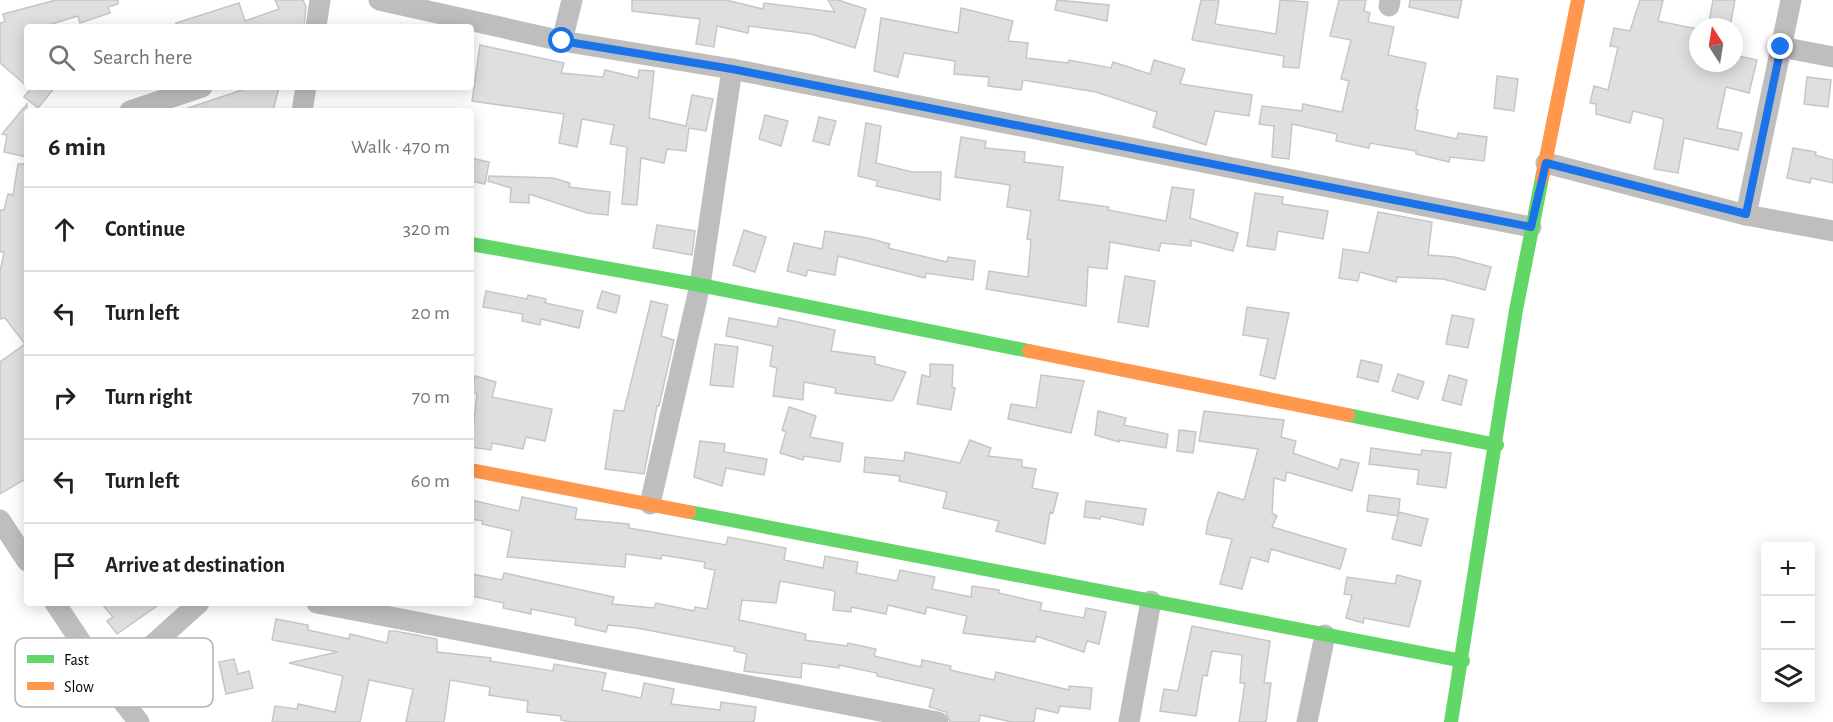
<!DOCTYPE html>
<meta charset="utf-8">
<style>
:root{--surface:#fff;--page:#f2f2f2;--text:#202124;--muted:#757577;--line:#e0e0e0}
body{margin:0;font-family:"Alegreya Sans",sans-serif;background:var(--page);color:var(--text)}
.controls{position:absolute;right:18px;bottom:18px;display:grid;overflow:hidden;border-radius:6px;box-shadow:0 3px 15px #0003}
.controls button{width:54px;height:54px;display:grid;place-items:center;padding:0;border:0;border-bottom:2px solid var(--line);background:var(--surface);color:var(--text);font:30px sans-serif}
.compass{position:absolute;left:1689px;top:18px;width:54px;height:54px;border-radius:50%;background:var(--surface);box-shadow:0 3px 15px #0003;rotate:348deg}
.stop{position:absolute;width:18px;height:18px;margin:-14px;border:4px solid #1a73e8;border-radius:50%;background:#fff}
.stop.end{background:#1a73e8;border-color:#fff;box-shadow:0 2px 6px #0008}
.list{margin:0;padding:0;list-style:none}
h2{display:flex;justify-content:space-between;align-items:center;height:78px;margin:0;padding:0 24px;font-size:26px}
h2 small{font-size:20px;font-weight:400;color:var(--muted)}
.list li{display:grid;grid-template-columns:39px 1fr auto;gap:18px;align-items:center;box-sizing:border-box;height:84px;padding:0 24px;border-top:2px solid var(--line)}
.list b{display:block;font-size:22px;white-space:nowrap}
.list em{font-size:20px;font-style:normal;color:var(--muted)}
.icon{flex:none;width:33px;height:33px;fill:none;stroke:currentColor;stroke-width:2;stroke-linecap:round;stroke-linejoin:round}
.map{position:relative;flex:none;width:1833px;height:722px;overflow:hidden}
.search{position:absolute;background:var(--surface);box-shadow:0 3px 15px #0003;left:24px;top:24px;width:450px;height:66px;display:flex;align-items:center;gap:15px;box-sizing:border-box;padding:0 21px;border-radius:6px;color:var(--muted);font-size:22px}
.panel{position:absolute;background:var(--surface);box-shadow:0 3px 15px #0003;left:24px;top:108px;width:450px;height:498px;border-radius:6px}
.map>svg:first-child{display:block}
.building{fill:#dfdfdf;stroke:#c6c6c6;stroke-width:1.5}
.lines{fill:none;stroke-linecap:round;stroke-linejoin:round}
.street{stroke:#bebebe;stroke-width:21}
.fast{stroke:#63d668;stroke-width:14}
.slow{stroke:#ff974d;stroke-width:14}
.route{stroke:#1a73e8;stroke-width:8}
.key{fill:#fff;stroke:#b2b2b2;stroke-width:1.5}
.key-label{font-size:16px;fill:#000}
</style>
<div class="map">
<svg width="1833" height="722" viewBox="0 0 1833 722">
<rect width="100%" height="100%" fill="#fff"/>
<g class="building">
<polygon points="56,0 118,0 118,4 108,7 110,13 80,23 78,16 42,27 27,27 27,86 0,63 0,23 5,22 3,14"/>
<polygon points="275,0 303,0 306,7 304,27 177,27 176,23 239,3 245,21 279,9"/>
<polygon points="632,0 726,0 763,9 764,3 835,12 828,0 838,0 866,9 855,48 811,34 749,26 748,33 717,26 714,47 696,44 700,19 632,11"/>
<polygon points="1057,0 1109,5 1107,21 1055,10"/>
<polygon points="1201,0 1219,0 1215,24 1276,34 1280,0 1308,2 1299,68 1283,67 1284,56 1192,40"/>
<polygon points="1339,0 1366,0 1364,11 1370,13 1368,22 1394,27 1388,55 1426,63 1416,109 1418,110 1415,130 1457,139 1458,133 1487,137 1484,161 1450,157 1449,162 1416,154 1416,151 1370,143 1369,148 1336,141 1337,134 1292,124 1289,159 1272,157 1274,126 1259,124 1262,106 1302,111 1303,104 1342,112 1349,81 1341,79 1351,40 1330,36"/>
<polygon points="1410,0 1462,0 1458,18 1409,7"/>
<polygon points="1640,0 1663,0 1658,21 1698,29 1698,63 1734,63 1734,55 1757,60 1749,93 1726,87 1717,128 1742,133 1738,150 1684,138 1678,173 1654,169 1664,119 1633,111 1630,123 1596,114 1596,104 1590,103 1594,86 1608,90 1618,47 1610,46 1614,28 1630,31"/>
<polygon points="1713,0 1735,0 1730,26 1709,22"/>
<polygon points="961,8 1013,21 1008,41 1028,43 1026,58 1068,63 1069,60 1111,68 1113,62 1150,74 1154,60 1185,69 1180,84 1252,95 1249,116 1215,111 1206,145 1153,127 1157,112 1096,92 1023,80 1021,90 988,86 989,77 954,74 955,61 904,53 898,77 874,71 881,18 958,33"/>
<polygon points="480,45 564,63 561,73 603,77 605,70 638,78 639,70 654,71 649,118 686,126 692,95 713,99 706,131 689,128 686,151 667,149 664,163 641,158 637,205 622,204 627,147 610,144 614,125 582,119 577,147 559,143 564,114 472,101"/>
<polygon points="1497,76 1518,79 1514,111 1494,108"/>
<polygon points="1807,77 1831,80 1828,107 1804,104"/>
<polygon points="32,87 55,87 38,108 24,97"/>
<polygon points="251,87 279,87 273,111 188,111 188,108"/>
<polygon points="27,104 27,157 4,152 7,135 2,134"/>
<polygon points="765,115 788,121 781,146 759,139"/>
<polygon points="819,117 836,121 829,145 813,141"/>
<polygon points="866,123 881,126 876,163 912,172 941,172 940,200 876,186 878,181 858,176"/>
<polygon points="961,137 986,141 985,148 1025,152 1024,162 1063,167 1059,200 1109,207 1108,210 1166,221 1172,187 1194,190 1190,218 1238,233 1233,251 1191,240 1191,246 1161,243 1159,251 1110,242 1107,269 1088,267 1086,306 986,289 989,271 1028,277 1031,240 1027,239 1031,211 1007,207 1010,185 955,177"/>
<polygon points="1793,148 1816,152 1815,155 1833,160 1833,183 1811,178 1810,183 1787,178"/>
<polygon points="471,158 489,162 485,184 471,181"/>
<polygon points="18,164 27,164 27,478 0,494 0,362 25,344 5,318 0,319 0,272 4,252 0,252 0,210 4,210 8,194 13,195"/>
<polygon points="489,176 553,178 570,183 569,187 610,192 608,215 587,213 529,194 529,203 510,202 511,188 488,181"/>
<polygon points="1255,193 1283,197 1282,204 1328,211 1323,239 1278,231 1275,250 1247,246"/>
<polygon points="1378,212 1432,222 1428,255 1454,257 1491,267 1485,290 1443,279 1397,277 1396,282 1360,272 1358,281 1339,278 1343,249 1369,253"/>
<polygon points="657,225 695,231 692,255 653,248"/>
<polygon points="744,230 766,237 755,272 733,265"/>
<polygon points="825,231 868,238 890,244 888,248 947,262 948,257 975,261 973,280 926,273 925,278 838,256 835,275 808,270 806,276 787,271 794,243 822,249"/>
<polygon points="1125,276 1155,281 1148,327 1118,322"/>
<polygon points="486,291 527,299 528,295 546,299 545,303 583,311 579,328 541,319 540,325 522,321 523,314 483,307"/>
<polygon points="602,291 620,296 616,313 597,308"/>
<polygon points="651,301 668,305 661,336 674,340 659,406 657,406 644,474 605,469 614,410 624,411"/>
<polygon points="1247,307 1289,313 1275,379 1260,375 1268,339 1243,335"/>
<polygon points="1452,315 1474,319 1468,348 1446,344"/>
<polygon points="729,318 777,327 779,318 835,330 831,351 875,357 875,364 906,372 893,400 890,401 835,393 836,388 804,382 803,400 773,396 777,368 770,366 773,346 726,336"/>
<polygon points="715,344 738,347 733,387 710,385"/>
<polygon points="1361,360 1382,365 1378,382 1357,377"/>
<polygon points="930,364 953,365 952,387 955,388 951,410 917,404 922,375 930,377"/>
<polygon points="1398,374 1424,382 1418,399 1392,391"/>
<polygon points="1041,375 1084,381 1071,433 1008,419 1011,404 1036,408"/>
<polygon points="1449,375 1467,380 1461,405 1442,400"/>
<polygon points="475,376 496,382 492,397 552,409 545,441 526,437 523,449 492,443 491,450 471,447 477,394 471,392"/>
<polygon points="789,407 816,416 810,437 843,443 840,462 804,456 803,460 780,453 786,432 782,430"/>
<polygon points="1098,411 1126,418 1124,425 1168,434 1166,448 1119,440 1119,442 1095,435"/>
<polygon points="1204,411 1284,420 1281,437 1296,441 1293,453 1338,469 1341,459 1359,463 1352,491 1287,472 1285,481 1274,478 1272,513 1277,516 1272,527 1346,549 1340,569 1271,549 1268,562 1251,557 1242,589 1220,584 1232,539 1206,534 1208,522 1218,492 1244,500 1258,449 1199,441"/>
<polygon points="1179,430 1196,432 1193,453 1177,451"/>
<polygon points="970,440 991,448 988,456 1022,460 1022,467 1036,469 1032,488 1058,493 1053,513 1050,512 1045,544 996,531 999,521 943,508 947,492 899,481 900,476 864,472 865,457 904,461 905,452 960,463"/>
<polygon points="700,441 725,444 724,452 767,459 764,475 726,468 722,486 694,477"/>
<polygon points="1371,448 1421,455 1422,450 1451,453 1446,488 1417,484 1419,470 1369,464"/>
<polygon points="1369,495 1400,499 1398,516 1367,511"/>
<polygon points="522,497 577,508 575,519 629,524 629,528 726,545 728,537 786,548 784,560 823,568 825,556 858,562 856,573 897,581 900,570 935,577 932,589 971,597 972,586 999,590 999,593 1042,603 1040,610 1084,618 1086,608 1106,612 1099,644 1087,641 1084,652 1036,636 1035,642 963,633 967,616 927,607 925,614 888,605 886,614 851,607 851,612 833,610 835,591 780,581 776,603 742,600 739,620 806,634 805,640 847,646 848,643 876,649 874,656 921,667 922,660 951,666 950,670 994,680 996,672 1069,690 1069,686 1092,688 1090,709 1060,706 1058,713 1036,708 1034,722 1012,722 980,715 979,722 950,722 946,712 929,707 934,689 877,676 877,673 839,665 839,668 802,663 801,678 744,671 747,654 734,651 735,647 637,628 608,625 606,632 575,625 576,618 531,609 531,614 503,608 504,603 471,596 471,574 502,580 504,573 614,597 612,604 654,608 656,603 694,611 695,607 707,609 715,570 704,568 705,562 662,555 661,559 626,554 625,567 507,557 512,531 482,524 483,521 471,519 471,500 519,511"/>
<polygon points="1086,501 1146,509 1143,525 1101,516 1100,519 1084,517"/>
<polygon points="1399,512 1428,519 1421,546 1392,539"/>
<polygon points="1397,575 1421,581 1409,627 1364,618 1363,623 1346,618 1352,595 1344,594 1347,577 1395,584"/>
<polygon points="101,603 161,603 117,634 107,621 113,617"/>
<polygon points="276,619 308,625 308,630 349,639 350,634 387,643 389,631 395,631 437,639 437,652 491,658 490,661 553,671 554,664 606,673 602,690 641,698 644,683 674,689 671,704 720,710 721,702 756,707 754,722 570,722 561,720 561,716 527,712 528,701 489,695 490,687 450,680 444,722 406,722 413,689 369,680 360,722 272,722 275,706 297,709 298,704 335,712 343,676 289,663 338,652 272,640"/>
<polygon points="1192,626 1270,641 1264,683 1271,683 1266,722 1239,722 1245,683 1240,683 1242,655 1212,651 1207,676 1203,675 1196,716 1160,711 1164,689 1178,691"/>
<polygon points="234,659 238,674 249,671 253,688 226,694 219,662"/>
</g>
<g class="lines">
<g class="street">
<polyline points="379,0 562,41 572,0"/>
<polyline points="1389,6 1390,0"/>
<polyline points="316,27 320,0"/>
<polyline points="562,41 732,69 1531,227"/>
<polyline points="1781,47 1833,57"/>
<polyline points="130,111 202,87"/>
<polyline points="302,111 306,87"/>
<polyline points="1546,163 1746,215 1833,231"/>
<polyline points="1746,215 1791,0"/>
<polyline points="650,504 700,285 732,69"/>
<polyline points="0,520 27,561"/>
<polyline points="55,603 109,684 139,722"/>
<polyline points="317,603 938,722"/>
<polyline points="109,684 199,603"/>
<polyline points="1129,722 1151,601"/>
<polyline points="1307,722 1325,635"/>
</g>
<g class="fast">
<polyline points="471,244 700,285 1029,351"/>
<polyline points="1348,415 1497,445"/>
<polyline points="689,512 1463,661"/>
<polyline points="1451,722 1516,310 1542,178"/>
</g>
<g class="slow">
<polyline points="1542,178 1578,0"/>
<polyline points="1029,351 1348,415"/>
<polyline points="471,470 689,512"/>
</g>
</g>
<g class="lines">
<polyline class="route" points="562,41 732,69 1531,227 1546,163 1746,214 1781,47"/>
</g>
<rect x="15" y="638" width="198" height="69" rx="9" class="key"/>
<rect x="27" y="655" width="27" height="8" fill="#63d668"/>
<rect x="27" y="682" width="27" height="8" fill="#ff974d"/>
<g class="key-label">
<text x="64" y="665">Fast</text>
<text x="64" y="692">Slow</text>
</g>
</svg>
<div class="controls">
<button>+</button>
<button>−</button>
<button><svg class="icon" aria-label="layers" viewBox="0 0 24 24"><path d="M12 4l9 5-9 5-9-5zM3 14l9 5 9-5"/></svg></button>
</div>
<svg class="compass" viewBox="-18 -18 36 36"><path d="M0-13l5 13h-10z" fill="#e53935"/><path d="M0 13l5-13h-10z" fill="#757577"/></svg>
<div class="stop" style="left:562px;top:41px"></div>
<div class="stop end" style="left:1781px;top:47px"></div>
<div class="search"><svg class="icon" aria-label="search" viewBox="0 0 24 24"><circle cx="10" cy="10" r="6"/><path d="M15 15l6 6"/></svg>Search here</div>
<section class="panel">
<h2>6 min<small>Walk · 470 m</small></h2>
<ul class="list">
<li><svg class="icon" aria-label="ahead" viewBox="0 0 24 24"><path d="M12 20V5M6 11l6-6 6 6"/></svg><div><b>Continue</b></div><em>320 m</em></li>
<li><svg class="icon" aria-label="left" viewBox="0 0 24 24"><path d="M17 20v-9H6M10 6l-5 5 5 5"/></svg><div><b>Turn left</b></div><em>20 m</em></li>
<li><svg class="icon" aria-label="right" viewBox="0 0 24 24"><path d="M7 20v-9h11M14 6l5 5-5 5"/></svg><div><b>Turn right</b></div><em>70 m</em></li>
<li><svg class="icon" aria-label="left" viewBox="0 0 24 24"><path d="M17 20v-9H6M10 6l-5 5 5 5"/></svg><div><b>Turn left</b></div><em>60 m</em></li>
<li><svg class="icon" aria-label="arrive" viewBox="0 0 24 24"><path d="M6 21V4h12l-3 4 3 4H6"/></svg><div><b>Arrive at destination</b></div></li>
</ul>
</section>
</div>
